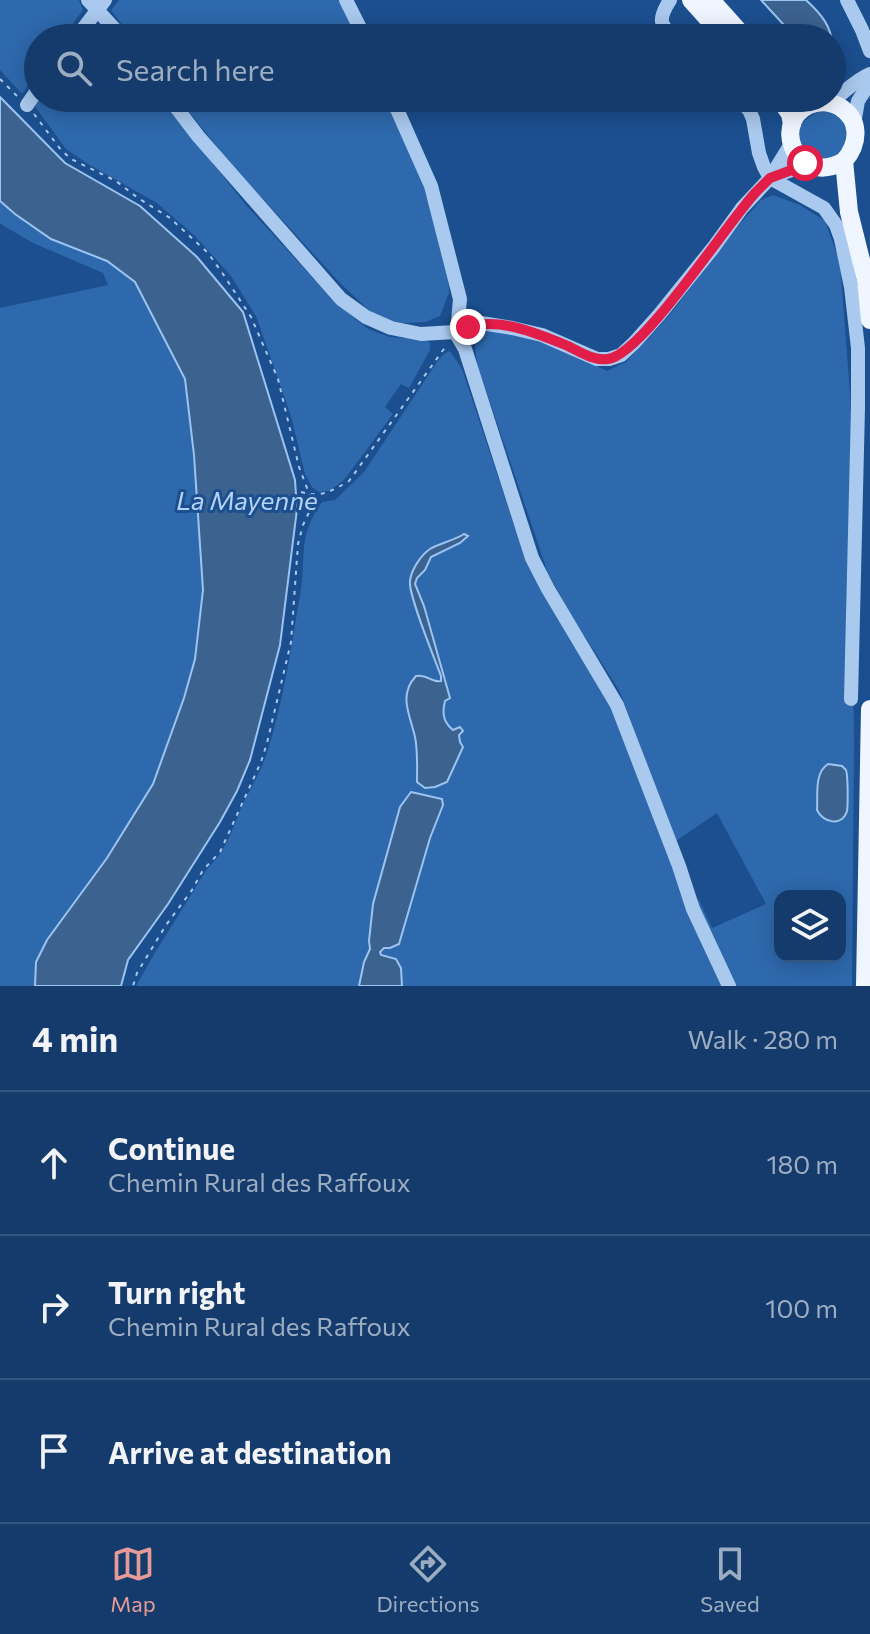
<!DOCTYPE html>
<meta charset="utf-8">
<style>
:root{--surface:#143b6b;--page:#214673;--text:#f1f3f6;--muted:#9dadc1;--line:#33557e;--accent:#e69b98}
body{margin:0;font-family:Commissioner,sans-serif;background:var(--page);color:var(--text)}
.controls{position:absolute;right:24px;bottom:24px;display:grid;overflow:hidden;border-radius:16px;box-shadow:0 4px 20px #0003}
.controls button{width:72px;height:72px;display:grid;place-items:center;padding:0;border:0;border-bottom:2px solid var(--line);background:var(--surface);color:var(--text);font:40px sans-serif}
.stop{position:absolute;width:24px;height:24px;margin:-18px;border:6px solid #e11d48;border-radius:50%;background:#fff}
.stop.end{background:#e11d48;border-color:#fff;box-shadow:0 2px 8px #0008}
.list{margin:0;padding:0;list-style:none}
h2{display:flex;justify-content:space-between;align-items:center;height:104px;margin:0;padding:0 32px;font-size:34px}
h2 small{font-size:26px;font-weight:400;color:var(--muted)}
.list li{display:grid;grid-template-columns:52px 1fr auto;gap:24px;align-items:center;box-sizing:border-box;height:144px;padding:0 32px;border-top:2px solid var(--line)}
.list b{display:block;font-size:30px;white-space:nowrap}
.list p{margin:0;font-size:26px;white-space:nowrap;color:var(--muted)}
.list em{font-size:26px;font-style:normal;color:var(--muted)}
.icon{flex:none;width:44px;height:44px;fill:none;stroke:currentColor;stroke-width:2;stroke-linecap:round;stroke-linejoin:round}
.map{position:relative;flex:none;width:870px;height:986px;overflow:hidden}
.search{position:absolute;background:var(--surface);box-shadow:0 4px 20px #0003;left:24px;right:24px;top:24px;height:88px;display:flex;align-items:center;gap:20px;box-sizing:border-box;padding:0 28px;border-radius:44px;color:var(--muted);font-size:30px}
.sheet{height:536px;background:var(--surface)}
nav{display:flex;justify-content:space-around;align-items:center;box-sizing:border-box;height:112px;border-top:2px solid var(--line);background:var(--surface);font-size:22px;color:var(--muted)}
nav a{display:grid;justify-items:center;gap:4px}
nav .on{color:var(--accent)}
.map>svg:first-child{display:block}
.green{fill:#2e69ad;fill-rule:evenodd}
.water{fill:#3c6290;stroke:#9cc4f0;stroke-width:2}
.lines{fill:none;stroke-linecap:round;stroke-linejoin:round}
.path{stroke:#a9c9ee;stroke-width:2;stroke-dasharray:4 6;stroke-linecap:butt}
.minor{stroke:#a9c9ee;stroke-width:14}
.major{stroke:#f0f6ff;stroke-width:18}
.route{stroke:#e11d48;stroke-width:10}
.labels{text-anchor:middle;stroke-width:6;stroke-linejoin:round;paint-order:stroke}
.water-label{font-size:26px;font-style:italic;fill:#b5d3f5;stroke:#1b4f8f}
</style>
<div class="map">
<svg width="870" height="986" viewBox="0 0 870 986">
<rect width="100%" height="100%" fill="#1b4f8f"/>
<g class="green">
<polygon points="0,0 79,0 83,10 62,38 38,38 38,71 22,94 0,70"/>
<polygon points="119,0 339,0 358,38 132,38 111,10"/>
<polygon points="40,98 161,98 246,205 335,302 368,329 390,337 427,340 430,343 430,350 409,388 401,384 385,407 393,414 344,480 329,491 319,492 312,487 305,474 291,416 256,316 231,276 195,236 157,203 88,164 66,149 34,105"/>
<polygon points="178,98 386,98 424,188 448,268 449,293 440,316 425,322 391,324 372,313 341,284 230,163"/>
<path d="M 822,110 C 841,112 844,120 850,136 L 837,158 L 811,159 C 791,137 794,122 822,110 Z"/>
<path d="M 773,195 L 800,205 L 825,221 L 840,263 L 851,407 L 854,745 L 852,986 L 136,986 L 153,956 L 207,869 C 228,849 231,831 242,806 C 251,787 262,770 268,750 C 284,698 292,643 301,589 C 306,552 298,536 322,502 L 335,500 L 364,472 L 437,362 L 444,354 L 450,351 L 462,369 L 515,528 L 605,692 L 690,903 L 699,900 L 712,928 L 766,904 L 717,813 L 676,841 L 620,692 L 567,608 L 548,573 L 477,364 L 475,344 L 479,331 C 516,326 573,354 607,371 L 626,362 L 668,317 L 738,226 L 761,200 ZM 780,896 L 840,896 L 840,956 L 780,956 Z"/>
<polygon points="0,201 15,214 51,239 107,261 135,281 185,379 194,455 203,590 195,659 184,698 153,784 107,858 47,940 36,962 35,986 0,986 0,308 108,285 103,273 33,243 4,226 0,223"/>
</g>
<g class="water">
<path d="M 761,0 L 806,0 C 820,13 833,27 832,47 L 832,38 L 806,38 L 800,31 L 794,36 Z"/>
<polygon points="0,97 65,163 140,206 197,257 243,312 295,480 297,509 280,645 250,760 237,791 220,822 168,904 128,960 121,986 35,986 36,962 47,940 107,858 153,784 184,698 195,659 203,590 194,455 185,379 135,282 107,261 51,239 15,214 0,201"/>
<path d="M 464,534 L 468,536 L 460,543 L 431,557 L 425,570 L 417,578 L 415,584 L 424,606 L 450,698 L 445,701 C 442,713 443,722 453,730 L 460,727 L 463,731 L 459,735 L 460,742 L 463,747 L 447,782 L 435,787 L 425,788 L 417,782 C 417,767 418,751 415,737 C 410,715 398,695 416,676 C 429,674 430,683 441,681 L 441,676 C 435,659 408,595 410,581 C 411,570 421,555 430,549 C 440,543 453,541 464,534 Z"/>
<path d="M 828,764 L 842,766 C 843,767 845,769 846,770 C 848,775 848,805 847,811 C 842,827 823,823 817,810 C 818,795 814,773 828,764 Z"/>
<polygon points="411,792 442,799 443,805 430,838 399,944 390,948 384,948 380,952 381,955 396,959 401,968 402,986 359,986 364,962 370,949 369,941 373,904 400,807"/>
</g>
<g class="lines">
<g class="path">
<polyline points="0,79 19,98"/>
<polyline points="34,114 61,150 71,159 116,181 138,198 170,218 208,253 223,274 251,317 278,379 299,467 312,501 312,506 303,525 298,544 291,642 267,743 261,762 220,852 203,870 192,890 166,925 137,973 133,986"/>
<path d="M 301,492 C 321,498 332,491 349,481 L 446,346"/>
</g>
<g class="minor">
<polyline points="88,0 123,38"/>
<polyline points="346,0 365,38"/>
<path d="M 670,0 C 658,19 658,26 678,38"/>
<polyline points="847,0 862,30 870,51"/>
<polyline points="76,38 105,0"/>
<polyline points="169,98 198,136 341,299 366,317 391,328 421,334 455,332 481,323 512,328 542,335 597,359 609,359 621,355 634,343 659,315 713,248 742,208 770,178 791,144"/>
<polyline points="392,98 431,186 460,299 458,322 455,332"/>
<polyline points="738,98 749,110 753,119 759,153 764,167 770,178 824,208 836,225 841,239 851,287 858,348 858,408 851,699"/>
<path d="M 829,103 C 843,94 855,80 870,74"/>
<polyline points="27,105 38,89"/>
<polyline points="854,124 858,101 869,84 870,79"/>
<polyline points="770,178 808,164"/>
<polyline points="455,332 465,349 532,558 548,589 617,705 679,866 693,909 729,986"/>
</g>
<g class="major">
<polyline points="691,0 725,38"/>
<polyline points="711,0 745,38"/>
<polyline points="779,98 790,114 792,124"/>
<path d="M 844,161 C 793,190 768,114 816,103 C 824,101 833,103 840,107 C 861,120 859,144 844,161 L 849,212 L 866,280 L 870,320"/>
<polyline points="865,986 870,709"/>
</g>
</g>
<g class="lines">
<path class="route" d="M 468,327 C 500,317 539,334 568,346 C 580,352 594,361 608,359 C 642,355 727,223 756,192 L 770,178 L 808,164 L 805,163"/>
</g>
<g class="labels">
<g class="water-label">
<text x="247" y="510">La Mayenne</text>
</g>
</g>
</svg>
<div class="controls">
<button><svg class="icon" aria-label="layers" viewBox="0 0 24 24"><path d="M12 4l9 5-9 5-9-5zM3 14l9 5 9-5"/></svg></button>
</div>
<div class="stop" style="left:805px;top:163px"></div>
<div class="stop end" style="left:468px;top:327px"></div>
<div class="search"><svg class="icon" aria-label="search" viewBox="0 0 24 24"><circle cx="10" cy="10" r="6"/><path d="M15 15l6 6"/></svg>Search here</div>
</div>
<section class="sheet">
<h2>4 min<small>Walk · 280 m</small></h2>
<ul class="list">
<li><svg class="icon" aria-label="ahead" viewBox="0 0 24 24"><path d="M12 20V5M6 11l6-6 6 6"/></svg><div><b>Continue</b><p>Chemin Rural des Raffoux</p></div><em>180 m</em></li>
<li><svg class="icon" aria-label="right" viewBox="0 0 24 24"><path d="M7 20v-9h11M14 6l5 5-5 5"/></svg><div><b>Turn right</b><p>Chemin Rural des Raffoux</p></div><em>100 m</em></li>
<li><svg class="icon" aria-label="arrive" viewBox="0 0 24 24"><path d="M6 21V4h12l-3 4 3 4H6"/></svg><div><b>Arrive at destination</b></div></li>
</ul>
</section>
<nav>
<a class="on"><svg class="icon" aria-label="map" viewBox="0 0 24 24"><path d="M3 6l6-2 6 2 6-2v14l-6 2-6-2-6 2zM9 4v14M15 6v14"/></svg>Map</a>
<a><svg class="icon" aria-label="directions" viewBox="0 0 24 24"><path d="M12 3l9 9-9 9-9-9zM9 14v-3h6M13 9l2 2-2 2"/></svg>Directions</a>
<a><svg class="icon" aria-label="saved" viewBox="0 0 24 24"><path d="M7 4h10v16l-5-4-5 4z"/></svg>Saved</a>
</nav>
